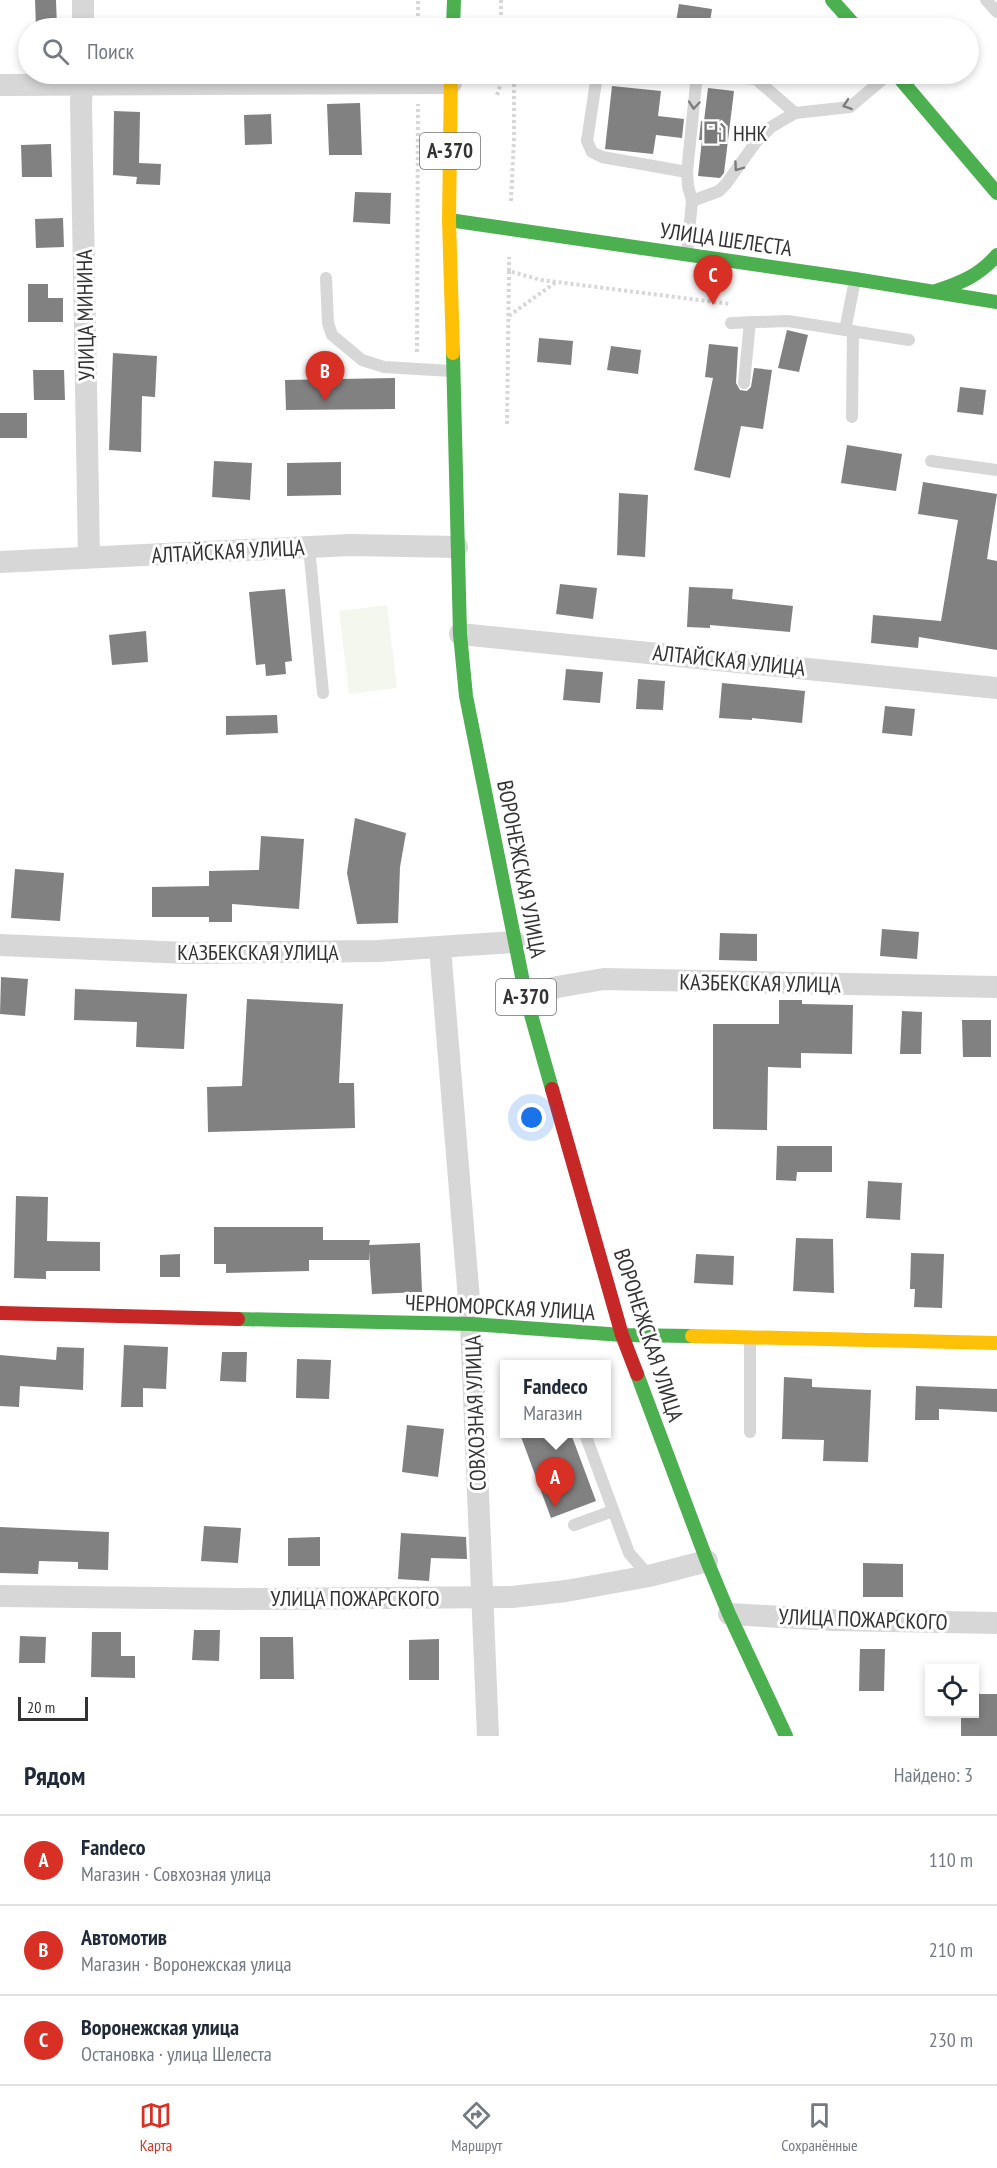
<!DOCTYPE html>
<html lang="ru">
<meta charset="utf-8">
<style>
:root{--surface:#fff;--page:#f6f6f7;--text:#1f2937;--muted:#747a83;--line:#e0e1e3;--accent:#d93025}
body{margin:0;font-family:"PT Sans Narrow",sans-serif;background:var(--page);color:var(--text)}
.controls{position:absolute;right:18px;bottom:18px;display:grid;overflow:hidden;border-radius:0px;box-shadow:0 3px 9px #0003}
.controls button{width:54px;height:54px;display:grid;place-items:center;padding:0;border:0;border-bottom:2px solid var(--line);background:var(--surface);color:var(--text);font:30px sans-serif}
.scale{position:absolute;left:18px;bottom:15px;width:70px;box-sizing:border-box;padding-left:6px;border:3px solid #333;border-top:0;font-size:16px;line-height:21px;white-space:nowrap;color:#333;-webkit-text-stroke:4px #fff;paint-order:stroke}
.you{position:absolute;left:532px;top:1118px;width:21px;height:21px;margin:-15px;border:4px solid #fff;border-radius:50%;background:#1a73e8;box-shadow:0 0 0 9px #1a73e833}
.badge{display:grid;place-items:center;width:39px;height:39px;border-radius:50%;background:var(--accent);color:#fff;font-size:20px;font-weight:700}
.pin{position:absolute;translate:-50% -50px;filter:drop-shadow(0 2px 3px #0008)}
.pin::after{content:'';position:absolute;top:32px;width:21px;height:18px;background:inherit;clip-path:polygon(0 0,100% 0,50% 100%)}
.popup{position:absolute;left:500px;top:1360px;width:111px;height:78px;box-sizing:border-box;display:grid;place-content:center;border-radius:0px;background:var(--surface);filter:drop-shadow(0 2px 4px #0005);font-size:20px;white-space:nowrap;color:var(--muted)}
.popup b{font-size:22px;color:var(--text)}
.popup::after{content:'';position:absolute;left:50%;top:100%;margin-left:-12px;border:12px solid transparent;border-top-color:var(--surface)}
.list{margin:0;padding:0;list-style:none}
h2{display:flex;justify-content:space-between;align-items:center;height:78px;margin:0;padding:0 24px;font-size:26px}
h2 small{font-size:20px;font-weight:400;color:var(--muted)}
.list li{display:grid;grid-template-columns:39px 1fr auto;gap:18px;align-items:center;box-sizing:border-box;height:90px;padding:0 24px;border-top:2px solid var(--line)}
.list b{display:block;font-size:22px;white-space:nowrap}
.list p{margin:0;font-size:20px;white-space:nowrap;color:var(--muted)}
.list em{font-size:20px;font-style:normal;color:var(--muted)}
.icon{flex:none;width:33px;height:33px;fill:none;stroke:currentColor;stroke-width:2;stroke-linecap:round;stroke-linejoin:round}
.map{position:relative;flex:none;width:997px;height:1736px;overflow:hidden}
.search{position:absolute;background:var(--surface);box-shadow:0 3px 9px #0003;left:18px;right:18px;top:18px;height:66px;display:flex;align-items:center;gap:15px;box-sizing:border-box;padding:0 21px;border-radius:33px;color:var(--muted);font-size:22px}
.sheet{height:348px;background:var(--surface)}
nav{display:flex;justify-content:space-around;align-items:center;box-sizing:border-box;height:84px;border-top:2px solid var(--line);background:var(--surface);font-size:16px;color:var(--muted)}
nav a{display:grid;justify-items:center;gap:3px}
nav .on{color:var(--accent)}
.map>svg:first-child{display:block}
.green{fill:#f3f7ee}
.building{fill:#818181}
.lines{fill:none;stroke-linecap:round;stroke-linejoin:round}
.path{stroke:#d7d7d7;stroke-width:4;stroke-dasharray:3 3;stroke-linecap:butt}
.lane{stroke:#d7d7d7;stroke-width:12}
.street{stroke:#d7d7d7;stroke-width:22}
.fast{stroke:#4caf50;stroke-width:14}
.slow{stroke:#ffc107;stroke-width:14}
.jam{stroke:#c62828;stroke-width:14}
.oneway{stroke:#7d7d7d}
.labels{text-anchor:middle;stroke-width:6;stroke-linejoin:round;paint-order:stroke}
.shield{fill:#fff;stroke:#707070;stroke-width:1.5}
.shield-label{font-size:21px;font-weight:bold;fill:#333}
.poi-label{font-size:22px;fill:#333;stroke:#fff;text-anchor:start}
.street-label{font-size:22px;fill:#333;stroke:#fff}
</style>
<div class="map">
<svg width="997" height="1736" viewBox="0 0 997 1736">
<rect width="100%" height="100%" fill="#fff"/>
<polygon class="green" points="387,605 397,688 349,694 339,611"/>
<g class="building">
<polygon points="35,0 56,0 57,28 36,28"/>
<polygon points="679,4 712,9 709,28 675,28"/>
<polygon points="612,86 661,91 658,116 684,119 682,138 656,135 653,154 605,149"/>
<polygon points="708,88 734,91 724,173 720,178 698,176 702,140 699,140 701,121 704,121"/>
<polygon points="360,103 362,155 329,155 327,104"/>
<polygon points="114,111 140,112 139,163 161,164 160,185 136,184 137,177 113,175"/>
<polygon points="271,114 272,144 245,145 244,115"/>
<polygon points="51,144 52,177 22,177 21,145"/>
<polygon points="355,192 391,193 390,224 353,222"/>
<polygon points="63,218 64,247 36,248 35,219"/>
<polygon points="28,284 48,284 48,298 63,298 63,322 28,322"/>
<polygon points="787,330 808,335 799,372 778,368"/>
<polygon points="539,338 573,341 571,365 537,362"/>
<polygon points="709,344 738,347 736,383 740,390 747,391 751,387 754,368 772,370 763,429 741,426 730,478 694,470 713,378 705,377"/>
<polygon points="611,346 641,350 638,374 607,370"/>
<polygon points="113,353 157,356 155,397 142,396 141,452 109,450"/>
<polygon points="33,370 64,370 65,400 34,400"/>
<polygon points="395,378 395,409 286,410 285,380"/>
<polygon points="960,387 986,390 983,415 957,412"/>
<rect x="0" y="413" width="27" height="25"/>
<polygon points="847,445 902,454 896,491 841,483"/>
<polygon points="214,461 252,463 250,500 212,497"/>
<polygon points="341,462 341,495 287,496 287,463"/>
<polygon points="923,482 997,494 987,559 997,561 997,650 919,637 918,648 871,643 873,615 941,621 958,520 918,514"/>
<polygon points="619,493 648,495 645,557 617,555"/>
<polygon points="560,584 597,588 593,619 556,614"/>
<polygon points="689,587 733,589 732,599 793,606 790,632 710,625 710,628 687,627"/>
<polygon points="285,589 292,661 285,662 286,674 266,676 265,664 256,665 249,592"/>
<polygon points="146,631 148,662 112,665 109,635"/>
<polygon points="566,669 603,672 600,703 563,700"/>
<polygon points="638,679 665,681 663,710 636,709"/>
<polygon points="722,683 805,691 802,723 752,718 752,720 719,718"/>
<polygon points="885,706 915,709 912,736 882,733"/>
<polygon points="277,715 278,733 226,735 226,716"/>
<polygon points="355,818 406,833 400,867 398,923 357,924 347,873"/>
<polygon points="261,836 304,839 299,909 232,904 232,922 209,922 209,917 152,917 152,887 209,886 209,871 259,870"/>
<polygon points="15,869 64,873 60,921 11,918"/>
<polygon points="882,929 919,932 917,959 880,956"/>
<polygon points="720,933 757,934 757,961 719,960"/>
<polygon points="1,977 28,979 25,1016 0,1014"/>
<polygon points="75,989 187,994 184,1049 136,1047 137,1022 74,1020"/>
<polygon points="247,999 343,1004 339,1083 354,1083 355,1128 208,1132 207,1087 242,1086"/>
<polygon points="779,1000 802,1000 802,1004 853,1005 852,1054 801,1053 801,1068 768,1067 767,1130 713,1129 713,1024 779,1024"/>
<polygon points="902,1011 922,1012 921,1054 900,1054"/>
<polygon points="962,1020 991,1020 991,1057 963,1057"/>
<polygon points="777,1146 832,1146 832,1172 797,1172 796,1181 776,1180"/>
<polygon points="868,1181 902,1183 900,1220 866,1218"/>
<polygon points="16,1196 48,1197 47,1241 100,1242 100,1271 46,1271 46,1279 14,1278"/>
<polygon points="214,1227 323,1227 323,1240 370,1240 369,1245 420,1243 422,1292 372,1294 369,1251 369,1260 309,1260 309,1271 226,1273 226,1264 214,1264"/>
<polygon points="796,1238 833,1239 834,1293 793,1291"/>
<polygon points="911,1253 944,1254 942,1308 914,1307 915,1289 910,1289"/>
<polygon points="180,1254 180,1277 160,1277 160,1255"/>
<polygon points="696,1254 734,1256 733,1285 694,1283"/>
<polygon points="124,1345 168,1347 166,1389 143,1388 143,1407 121,1407"/>
<polygon points="57,1347 84,1348 83,1390 20,1386 19,1407 0,1406 0,1355 56,1360"/>
<polygon points="222,1352 247,1352 246,1382 220,1381"/>
<polygon points="297,1359 331,1360 329,1399 296,1398"/>
<polygon points="784,1377 812,1379 812,1387 871,1390 868,1462 823,1461 824,1440 782,1439"/>
<polygon points="916,1386 997,1389 997,1412 939,1409 939,1420 915,1420"/>
<polygon points="407,1425 444,1429 438,1477 402,1472"/>
<polygon points="520,1434 571,1434 596,1501 551,1518"/>
<polygon points="204,1526 241,1528 238,1563 201,1561"/>
<polygon points="0,1527 109,1532 108,1570 78,1569 78,1562 39,1561 38,1574 0,1573"/>
<polygon points="401,1533 466,1537 467,1559 431,1558 429,1581 398,1579"/>
<polygon points="320,1537 320,1566 288,1566 288,1538"/>
<polygon points="863,1563 903,1564 903,1597 863,1597"/>
<polygon points="194,1630 220,1630 219,1661 192,1660"/>
<polygon points="92,1632 121,1632 121,1656 135,1656 135,1678 91,1677"/>
<polygon points="20,1636 46,1637 45,1663 19,1663"/>
<polygon points="260,1637 293,1637 294,1679 260,1679"/>
<polygon points="439,1639 439,1680 409,1680 409,1640"/>
<polygon points="860,1649 885,1649 884,1691 859,1691"/>
<polygon points="975,1694 997,1694 997,1736 961,1736 961,1713 975,1713"/>
</g>
<g class="lines">
<g class="path">
<polyline points="501,0 501,28"/>
<polyline points="418,28 418,0"/>
<polyline points="497,95 504,74"/>
<polyline points="511,201 514,139 514,74"/>
<polyline points="509,271 509,257"/>
<polyline points="509,316 556,282"/>
<polyline points="417,352 418,104"/>
<polyline points="507,424 509,271 541,280 731,304"/>
</g>
<g class="lane">
<polyline points="986,0 997,12"/>
<polyline points="597,75 587,141 592,152 602,157 687,172"/>
<polyline points="692,201 719,191 726,184 756,142 771,127 795,113 850,107 889,74"/>
<polyline points="687,254 692,201 688,186 687,172 697,74 756,79 795,113"/>
<polyline points="326,278 328,323 332,335 362,360 384,367 451,371"/>
<polyline points="731,323 788,321 909,340"/>
<polyline points="845,330 855,280"/>
<polyline points="744,383 750,322"/>
<polyline points="852,417 853,331"/>
<polyline points="931,461 997,470"/>
<polyline points="309,547 323,693"/>
<polyline points="750,1339 750,1432"/>
<polyline points="585,1434 629,1553 649,1576"/>
<polyline points="574,1525 613,1511"/>
</g>
<g class="street">
<polyline points="83,28 83,0"/>
<polyline points="83,74 81,102 89,557"/>
<polyline points="0,85 451,83"/>
<polyline points="0,562 350,545 457,547"/>
<polyline points="460,634 997,688"/>
<polyline points="0,945 187,953 378,951 515,942"/>
<polyline points="440,948 471,1324 488,1736"/>
<polyline points="526,997 557,987 604,979 997,987"/>
<polyline points="0,1596 238,1599 512,1597 566,1591 649,1576 707,1561"/>
<polyline points="729,1614 834,1620 997,1623"/>
</g>
<g class="fast">
<polyline points="832,0 857,28"/>
<polyline points="453,28 454,0"/>
<polyline points="896,74 997,193"/>
<polyline points="449,220 855,279 997,302"/>
<path d="M 936,291 C 961,283 980,275 997,255"/>
<polyline points="453,353 460,634 466,696 526,997 552,1089"/>
<polyline points="238,1319 471,1324 622,1335 692,1336"/>
<polyline points="637,1374 707,1561 729,1614 786,1736"/>
</g>
<g class="slow">
<polyline points="451,74 449,220 453,353"/>
<polyline points="692,1336 997,1343"/>
</g>
<g class="jam">
<polyline points="552,1089 622,1335 637,1374"/>
<polyline points="0,1313 238,1319"/>
</g>
</g>
<defs><path id="oneway-chevron" d="M-2-3.5L2.5 0L-2 3.5" fill="none" stroke-width="1.6" stroke-linecap="round" stroke-linejoin="round" transform="scale(1.5)"/></defs>
<g class="oneway">
<use href="#oneway-chevron" transform="translate(694 105) rotate(95)"/>
<use href="#oneway-chevron" transform="translate(847 105) rotate(161)"/>
<use href="#oneway-chevron" transform="translate(738 167) rotate(125)"/>
</g>
<defs>
<symbol id="fuel-bare" viewBox="-9 -9 18 18"><path d="M-5.5-6h7V0h2V4h1.3V-2.5L3-4.5l.8-.8L6-3V5H2.5V1h-1V6h-7ZM-4.2-4.7v3.2H.2V-4.7Z" fill="#7a7a7a" stroke="#fff" stroke-width="2.5" paint-order="stroke"/></symbol>
</defs>
<g fill-rule="evenodd">
<use href="#fuel-bare" x="698" y="116" width="33" height="33"/>
</g>
<g class="labels">
<g class="shield">
<rect x="420" y="133" width="60" height="36" rx="4.5"/>
<rect x="496" y="979" width="60" height="36" rx="4.5"/>
</g>
<g class="shield-label">
<text x="450" y="158">А-370</text>
<text x="526" y="1004">А-370</text>
</g>
<g class="poi-label">
<text x="733" y="141">ННК</text>
</g>
<g class="street-label">
<text transform="translate(726 239) rotate(8)" y="8">УЛИЦА ШЕЛЕСТА</text>
<text transform="translate(85 315) rotate(-91)" y="8">УЛИЦА МИНИНА</text>
<text transform="translate(228 551) rotate(-3)" y="8">АЛТАЙСКАЯ УЛИЦА</text>
<text transform="translate(729 660) rotate(6)" y="8">АЛТАЙСКАЯ УЛИЦА</text>
<text transform="translate(522 869) rotate(79)" y="8">ВОРОНЕЖСКАЯ УЛИЦА</text>
<text x="258" y="960">КАЗБЕКСКАЯ УЛИЦА</text>
<text transform="translate(760 983) rotate(1)" y="8">КАЗБЕКСКАЯ УЛИЦА</text>
<text transform="translate(500 1307) rotate(3)" y="8">ЧЕРНОМОРСКАЯ УЛИЦА</text>
<text transform="translate(649 1335) rotate(72)" y="8">ВОРОНЕЖСКАЯ УЛИЦА</text>
<text transform="translate(475 1413) rotate(-92)" y="8">СОВХОЗНАЯ УЛИЦА</text>
<text x="355" y="1606">УЛИЦА ПОЖАРСКОГО</text>
<text transform="translate(863 1619) rotate(2)" y="8">УЛИЦА ПОЖАРСКОГО</text>
</g>
</g>
</svg>
<div class="controls">
<button><svg class="icon" aria-label="locate" viewBox="0 0 24 24"><circle cx="12" cy="12" r="6"/><path d="M12 2v4M12 18v4M2 12h4M18 12h4"/></svg></button>
</div>
<div class="scale">20 m</div>
<div class="you"></div>
<div class="pin badge" style="left:555px;top:1507px">A</div>
<div class="popup"><b>Fandeco</b>Магазин</div>
<div class="pin badge" style="left:325px;top:401px">B</div>
<div class="pin badge" style="left:713px;top:305px">C</div>
<div class="search"><svg class="icon" aria-label="search" viewBox="0 0 24 24"><circle cx="10" cy="10" r="6"/><path d="M15 15l6 6"/></svg>Поиск</div>
</div>
<section class="sheet">
<h2>Рядом<small>Найдено: 3</small></h2>
<ul class="list">
<li><span class="badge">A</span><div><b>Fandeco</b><p>Магазин · Совхозная улица</p></div><em>110 m</em></li>
<li><span class="badge">B</span><div><b>Автомотив</b><p>Магазин · Воронежская улица</p></div><em>210 m</em></li>
<li><span class="badge">C</span><div><b>Воронежская улица</b><p>Остановка · улица Шелеста</p></div><em>230 m</em></li>
</ul>
</section>
<nav>
<a class="on"><svg class="icon" aria-label="map" viewBox="0 0 24 24"><path d="M3 6l6-2 6 2 6-2v14l-6 2-6-2-6 2zM9 4v14M15 6v14"/></svg>Карта</a>
<a><svg class="icon" aria-label="directions" viewBox="0 0 24 24"><path d="M12 3l9 9-9 9-9-9zM9 14v-3h6M13 9l2 2-2 2"/></svg>Маршрут</a>
<a><svg class="icon" aria-label="saved" viewBox="0 0 24 24"><path d="M7 4h10v16l-5-4-5 4z"/></svg>Сохранённые</a>
</nav>
